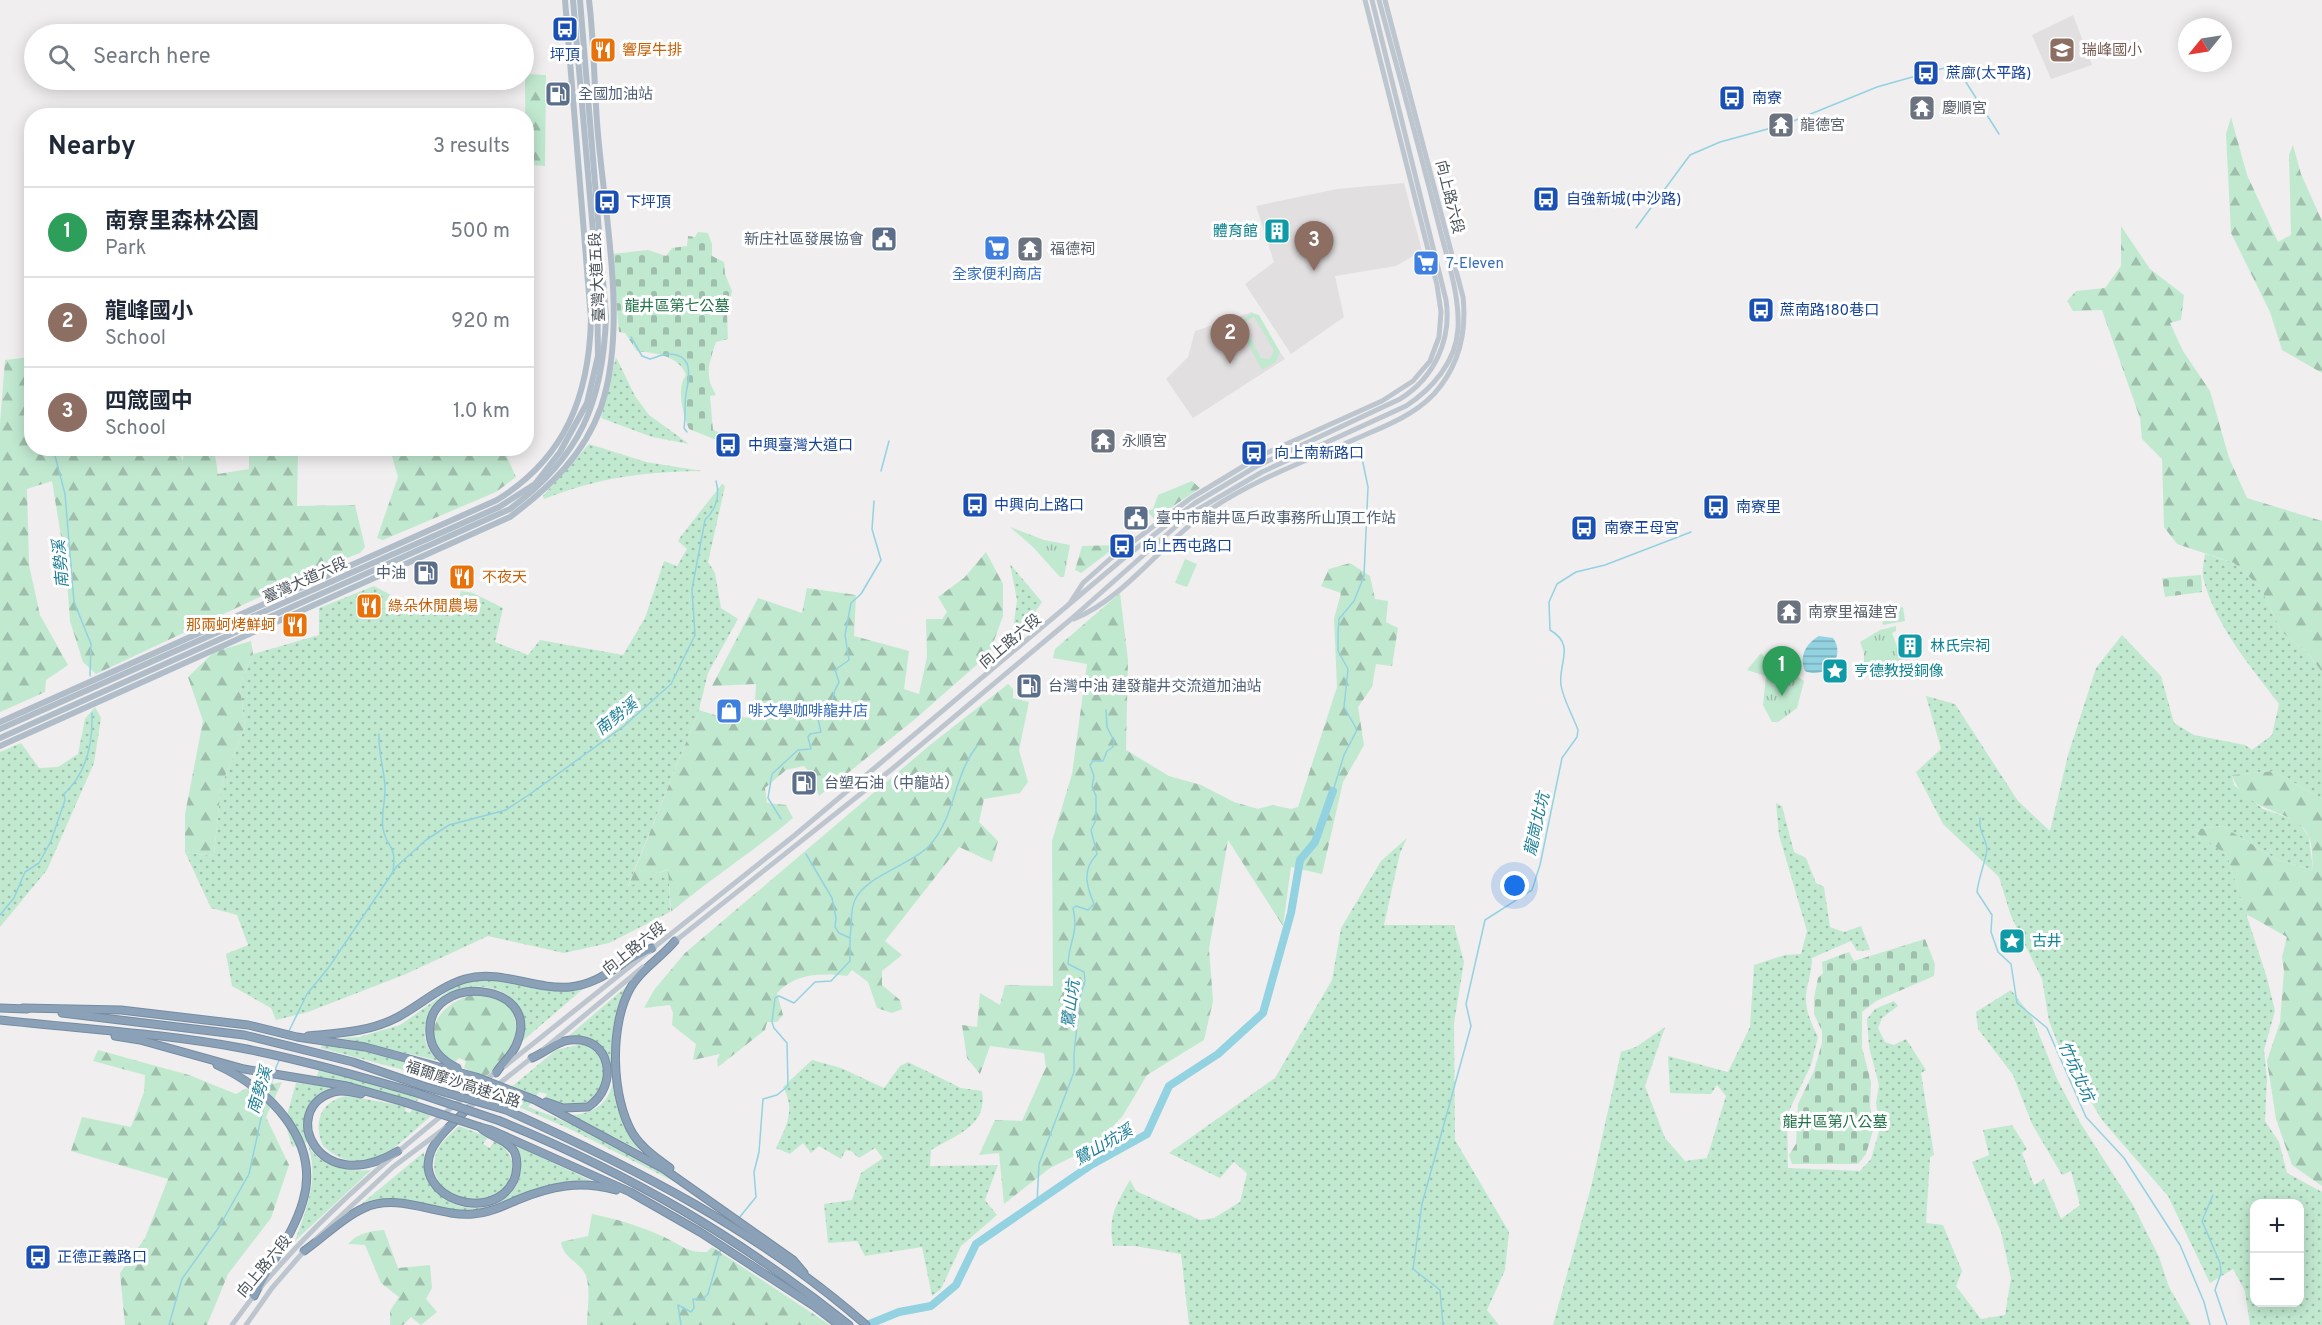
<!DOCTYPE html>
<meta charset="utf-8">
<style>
:root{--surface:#fff;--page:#f6f6f7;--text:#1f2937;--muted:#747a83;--line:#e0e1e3;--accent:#d93025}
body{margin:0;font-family:Overpass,"Noto Sans TC",sans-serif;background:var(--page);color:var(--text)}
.controls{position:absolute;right:18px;bottom:18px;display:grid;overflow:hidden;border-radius:12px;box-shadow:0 3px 15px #0003}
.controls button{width:54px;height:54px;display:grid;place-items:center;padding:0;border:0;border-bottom:2px solid var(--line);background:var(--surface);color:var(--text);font:30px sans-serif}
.compass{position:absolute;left:2178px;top:18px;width:54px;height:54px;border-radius:50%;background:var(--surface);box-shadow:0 3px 15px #0003;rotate:240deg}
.you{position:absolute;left:1515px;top:886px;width:21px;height:21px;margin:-15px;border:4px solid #fff;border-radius:50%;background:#1a73e8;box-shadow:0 0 0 9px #1a73e833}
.badge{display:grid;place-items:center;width:39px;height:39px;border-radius:50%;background:var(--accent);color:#fff;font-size:20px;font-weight:700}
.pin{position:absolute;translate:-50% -50px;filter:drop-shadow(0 2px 3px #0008)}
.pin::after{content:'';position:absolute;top:32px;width:21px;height:18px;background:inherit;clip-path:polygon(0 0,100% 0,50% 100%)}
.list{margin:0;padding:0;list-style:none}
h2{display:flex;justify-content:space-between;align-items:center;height:78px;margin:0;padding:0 24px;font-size:26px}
h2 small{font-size:20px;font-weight:400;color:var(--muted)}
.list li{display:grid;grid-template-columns:39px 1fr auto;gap:18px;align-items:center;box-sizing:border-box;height:90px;padding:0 24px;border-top:2px solid var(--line)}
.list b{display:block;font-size:22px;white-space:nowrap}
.list p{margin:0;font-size:20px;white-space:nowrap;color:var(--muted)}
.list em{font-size:20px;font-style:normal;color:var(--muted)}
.icon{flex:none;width:33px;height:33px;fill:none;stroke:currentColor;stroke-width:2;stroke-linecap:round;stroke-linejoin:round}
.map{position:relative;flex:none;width:2322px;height:1325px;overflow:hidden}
.search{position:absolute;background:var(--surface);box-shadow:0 3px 15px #0003;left:24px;top:24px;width:510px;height:66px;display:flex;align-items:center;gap:15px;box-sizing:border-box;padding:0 21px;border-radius:33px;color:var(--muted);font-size:22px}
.panel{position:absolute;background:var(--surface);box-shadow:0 3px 15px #0003;left:24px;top:108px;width:510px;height:348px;border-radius:24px}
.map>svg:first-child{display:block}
.education{fill:#e1dfdf}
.grass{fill:url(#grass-dots);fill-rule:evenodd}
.forest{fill:url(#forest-firs)}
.cemetery{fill:url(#cemetery-stones)}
.park{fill:url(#park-tufts)}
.pitch{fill:#c1e9d0;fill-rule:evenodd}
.water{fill:url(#water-rules)}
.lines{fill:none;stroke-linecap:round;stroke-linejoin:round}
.stream{stroke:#93d2e1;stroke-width:1.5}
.river{stroke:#93d2e1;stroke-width:8}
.motorway-casing{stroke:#768ca2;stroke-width:9}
.secondary{stroke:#bdc6cf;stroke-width:5}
.primary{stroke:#b0bdc9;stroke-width:6}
.motorway{stroke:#8ba1b7;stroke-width:7}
.motorway-bridge-casing{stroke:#768ca2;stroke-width:9;stroke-linecap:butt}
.motorway-bridge{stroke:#8ba1b7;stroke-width:7}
.labels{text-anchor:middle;stroke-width:6;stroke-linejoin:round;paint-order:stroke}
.food-label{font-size:15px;fill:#c56008;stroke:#fff;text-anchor:start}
.education-label{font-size:15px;fill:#785e54;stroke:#fff;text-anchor:start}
.transit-label{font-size:15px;fill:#164399;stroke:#fff;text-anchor:start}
.service-label{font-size:15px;fill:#4e5e75;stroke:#fff;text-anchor:start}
.worship-label{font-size:15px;fill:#5b616d;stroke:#fff;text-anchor:start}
.street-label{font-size:15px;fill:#485159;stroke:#fff}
.culture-label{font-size:15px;fill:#0d838f;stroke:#fff;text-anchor:start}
.shop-label{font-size:15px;fill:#366cbe;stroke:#fff;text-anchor:start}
.park-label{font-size:15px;fill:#227148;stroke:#fff}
.water-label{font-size:16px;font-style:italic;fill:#1d7f97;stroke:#fff}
</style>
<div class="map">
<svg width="2322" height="1325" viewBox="0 0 2322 1325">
<defs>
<pattern id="grass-dots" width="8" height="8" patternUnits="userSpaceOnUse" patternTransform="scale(1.5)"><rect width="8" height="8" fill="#c1e9d0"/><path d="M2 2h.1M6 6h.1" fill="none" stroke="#9fbfac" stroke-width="1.8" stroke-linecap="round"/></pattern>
<pattern id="forest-firs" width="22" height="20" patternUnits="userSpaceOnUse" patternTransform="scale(1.5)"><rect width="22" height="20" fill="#c1e9d0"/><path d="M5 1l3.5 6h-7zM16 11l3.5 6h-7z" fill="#9fbfac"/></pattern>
<pattern id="cemetery-stones" width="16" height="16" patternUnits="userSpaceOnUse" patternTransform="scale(1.5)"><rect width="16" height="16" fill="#c1e9d0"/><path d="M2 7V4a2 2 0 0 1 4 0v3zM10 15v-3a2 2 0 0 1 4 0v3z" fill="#9fbfac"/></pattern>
<pattern id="park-tufts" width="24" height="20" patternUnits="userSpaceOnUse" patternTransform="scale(1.5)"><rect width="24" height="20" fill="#c1e9d0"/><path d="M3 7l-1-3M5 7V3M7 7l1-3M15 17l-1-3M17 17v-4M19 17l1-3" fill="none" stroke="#9fbfac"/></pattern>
<pattern id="water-rules" width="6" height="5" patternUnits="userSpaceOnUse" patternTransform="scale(1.5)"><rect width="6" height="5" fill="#93d2e1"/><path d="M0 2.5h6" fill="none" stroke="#7aadb9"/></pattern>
</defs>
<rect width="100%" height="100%" fill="#f0eeee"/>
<g class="education">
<polygon points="2073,15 2092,65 2051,79 2032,35"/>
<polygon points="1404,183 1422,251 1396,266 1335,276 1344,317 1291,354 1245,284 1274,262 1256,206 1337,189"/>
<polygon points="1252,312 1285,359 1193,418 1166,379 1188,357 1195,331"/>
</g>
<g class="grass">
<polygon points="616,357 635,396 649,415 689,444 652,437 601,418"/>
<path d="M 589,444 L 646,462 L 702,471 C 642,472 601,477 544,499 L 543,496 Z"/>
<polygon points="722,484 725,486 708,562 715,573 721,608 738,619 708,673 699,710 628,886 669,869 670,912 609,943 564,953 488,936 406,974 308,1012 276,1020 271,1008 232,986 226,954 248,945 237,915 211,908 185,852 212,856 214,854 221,786 245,727 240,685 253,654 319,635 319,608 374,586 411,606 459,597 461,591 473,593 503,608 495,642 528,655 540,640 623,655 645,618 664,561 677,566 687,549 678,541 681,536"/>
<path d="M 2205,554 L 2234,563 L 2260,587 L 2282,632 L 2307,652 L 2322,672 L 2322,799 L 2274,771 L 2232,775 L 2234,785 L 2263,809 L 2298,821 L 2309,837 L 2313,870 L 2278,860 L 2222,826 L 2193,830 L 2227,855 L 2267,978 L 2275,1011 L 2264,1050 L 2267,1080 L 2265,1121 L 2279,1142 L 2287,1173 L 2322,1192 L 2322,1325 L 2250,1325 L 2245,1291 L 2233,1269 L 2210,1283 L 2168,1196 L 2102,1120 L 2061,1052 L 2049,1021 L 2042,979 L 2011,916 L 1999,877 L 1943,824 L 1916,772 L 1941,749 L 1926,696 L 1955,704 L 2018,801 L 2050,831 L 2068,755 L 2096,668 L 2122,635 L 2161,676 L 2174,723 L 2194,735 L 2245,745 L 2252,750 L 2272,735 L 2279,704 C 2251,667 2214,624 2203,577 C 2202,570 2204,561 2205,554 ZM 2254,1204 L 2300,1204 L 2300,1302 L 2254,1302 Z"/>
<polygon points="1010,564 1042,602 1028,622 1012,637 1017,600"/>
<polygon points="95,707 101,718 94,763 47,870 0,927 0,752 21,743 39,768 58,767 78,754 85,719"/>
<path d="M 1776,803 L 1782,806 L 1794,852 L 1806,858 L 1816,883 L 1824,887 L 1830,927 L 1844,932 L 1861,926 L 1870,950 L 1857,951 L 1851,941 L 1812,958 C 1812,972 1807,983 1806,996 C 1805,1010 1812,1025 1818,1037 L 1811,1065 L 1787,1115 L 1788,1168 L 1860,1171 L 1871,1159 L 1880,1128 L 1876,1103 L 1879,1085 L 1869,1047 L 1867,1019 L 1875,1009 L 1894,1001 L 1898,1006 L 1882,1018 L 1878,1028 L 1885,1042 L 1894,1045 L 1906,1039 L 1926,1070 L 1921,1073 L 1934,1155 L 1930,1157 L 1926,1223 L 1943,1225 L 1962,1271 L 1956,1286 L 1981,1319 L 2005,1315 L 2011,1278 L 2001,1232 L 1972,1162 L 1989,1155 L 1983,1130 L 2012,1125 L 2027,1149 L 2022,1153 L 2034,1185 L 2044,1179 L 2061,1219 L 2080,1205 L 2071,1171 L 2062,1175 L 2032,1124 L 2013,1075 L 1978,1029 L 1976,1012 L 2011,990 L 2032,1017 L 2057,1079 L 2081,1124 L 2133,1205 L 2159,1257 L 2169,1287 L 2191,1325 L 1553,1325 L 1591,1187 L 1621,1052 L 1636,1047 L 1665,1027 L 1645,1086 L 1665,1138 L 1685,1161 L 1707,1158 L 1726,1096 L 1717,1085 L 1711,1094 L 1670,1093 L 1668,1056 L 1728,1072 L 1750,1027 L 1754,965 L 1785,955 L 1801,954 L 1807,931 L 1779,835 Z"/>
<path d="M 1407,838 L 1400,853 L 1384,925 L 1454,925 L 1464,962 L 1454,1023 L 1455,1140 L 1509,1232 L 1505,1270 L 1487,1310 L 1499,1325 L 1189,1325 L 1181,1254 L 1135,1246 L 1113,1246 C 1108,1217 1115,1206 1130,1180 L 1136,1191 L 1200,1220 L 1214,1218 L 1240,1202 L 1247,1173 L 1234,1162 L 1220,1178 L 1169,1153 L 1275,1078 L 1332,980 L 1341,928 L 1381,861 Z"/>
<path d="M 484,979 L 583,989 L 519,1044 C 543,973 433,968 425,1028 C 423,1042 429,1052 440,1061 L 340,1038 L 359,1037 L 400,1025 L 460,983 Z"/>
<path d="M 628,985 C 608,1024 611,1056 622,1097 C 628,1118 632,1135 644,1152 L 570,1115 C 639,1113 615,1020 565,1039 Z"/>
<polygon points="323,1042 402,1060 470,1084 466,1090 422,1075 321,1048"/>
<path d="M 582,1044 C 603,1050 611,1072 600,1091 C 598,1096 591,1101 587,1105 L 569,1105 L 544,1098 L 547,1094 L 539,1092 L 528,1107 C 584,1127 634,1154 683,1186 L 570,1129 L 498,1098 L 556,1050 Z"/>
<path d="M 812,1060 L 841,1068 L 884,1088 L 900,1066 L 908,1062 L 961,1088 L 982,1091 C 988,1126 957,1134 931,1150 L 930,1166 L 998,1165 L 985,1200 L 997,1215 L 961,1246 L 941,1289 L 932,1296 L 922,1247 L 865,1256 L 857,1241 L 828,1243 L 824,1204 L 852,1200 L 861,1173 L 883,1158 L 875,1148 L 859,1158 L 851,1151 L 846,1150 L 841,1159 L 819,1146 L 811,1153 L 803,1143 L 790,1154 L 776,1148 C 786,1127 796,1110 783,1087 Z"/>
<polygon points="319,1070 421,1097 417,1101 316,1078"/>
<path d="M 296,1083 L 344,1088 L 320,1097 C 316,1105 307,1117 306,1127 C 302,1163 344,1173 371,1170 L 295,1241 C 307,1207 320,1178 307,1142 L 292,1147 L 285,1122 Z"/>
<path d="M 347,1096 L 406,1106 L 405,1111 L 410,1113 L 412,1109 L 431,1116 C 398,1144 366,1184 323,1146 C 313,1122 320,1101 347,1096 Z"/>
<path d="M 459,1126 L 488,1137 L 483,1144 L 490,1148 L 494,1141 C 506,1147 513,1156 513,1170 C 510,1219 420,1204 436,1154 C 439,1143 451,1134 459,1126 Z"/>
<path d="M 515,1145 L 594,1182 C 550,1174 515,1207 473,1212 C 452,1215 430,1204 409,1201 C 393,1198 375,1201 359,1206 L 424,1152 C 424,1239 549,1215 515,1145 Z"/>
</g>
<g class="forest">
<polygon points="525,74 546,75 545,166 532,165 529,190 526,190"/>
<polygon points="2231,117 2247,175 2278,242 2291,235 2289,155 2293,145 2301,174 2322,221 2322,373 2282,350 2270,312 2231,233 2226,134"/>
<polygon points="2121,226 2150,269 2184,295 2181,320 2170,323 2183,351 2210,391 2229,458 2247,498 2322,521 2322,672 2307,652 2282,632 2260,587 2234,563 2177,544 2164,527 2162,459 2142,439 2140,418 2102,310 2073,311 2067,301 2076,291 2105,288 2121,266"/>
<polygon points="31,357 32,448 177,449 183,461 184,449 214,449 218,474 249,469 249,449 298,449 297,506 355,505 365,547 360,553 326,566 96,674 83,662 70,621 66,567 52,481 27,489 29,565 40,615 68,665 46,680 45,692 0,712 0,424 5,360"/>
<polygon points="527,363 532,364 531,424 527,430"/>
<polygon points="390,449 514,449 507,457 516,477 496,492 383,540 377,538 398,477"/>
<polygon points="1192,481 1200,488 1154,519 1147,511 1153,509 1158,495"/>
<polygon points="1118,545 1081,573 1075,570 1082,546"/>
<path d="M 986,552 L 1003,584 L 1003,616 L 989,654 L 914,720 L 819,796 L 813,777 L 804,766 L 786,770 L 765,788 L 767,803 L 786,805 L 793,818 C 753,852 710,879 671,912 L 668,869 L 628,887 L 699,710 L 718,716 L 754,718 L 756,684 L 712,686 L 758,598 L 802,613 L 807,588 L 856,595 L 854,636 L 909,651 L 904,689 L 919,694 L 927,657 L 926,619 L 942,619 L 947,612 L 938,597 L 964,578 Z"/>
<polygon points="1350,563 1370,576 1375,599 1388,601 1386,622 1398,628 1392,666 1376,664 1372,687 1358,707 1364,745 1343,782 1322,874 1291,867 1283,926 1228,840 1209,949 1213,1001 1204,1040 1147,1075 1122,1117 1092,1147 1050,1168 1004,1204 999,1153 979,1155 995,1120 1022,1121 1046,1067 1044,1053 990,1046 980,1074 967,1058 962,1025 977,1027 980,993 1000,1005 1005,985 1053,986 1052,841 1072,774 1087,664 1053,658 1055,649 1120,593 1128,660 1126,750 1169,776 1201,785 1234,802 1258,809 1272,805 1291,809 1298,807 1337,687 1334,619 1341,593 1321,586 1329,569"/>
<polygon points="251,641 253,654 240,685 245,727 221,786 214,854 212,856 185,852 185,814 203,721 188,677 214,652"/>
<path d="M 1008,684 L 1013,689 L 1013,698 L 1029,702 L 1019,750 L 1028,782 L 1020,793 L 984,799 L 979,822 L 998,841 L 992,862 L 959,847 L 885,941 L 902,955 L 882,971 L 882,985 L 900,1000 L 902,1009 L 892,1013 L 877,1008 L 868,982 L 852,970 L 847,976 C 821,973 796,973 777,993 L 783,1015 L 777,1022 L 767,1022 L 765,1030 L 718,1067 L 717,1060 L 720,1054 L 693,1060 L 696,1044 L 672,1025 L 673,1013 L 670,1005 L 644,1008 L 654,990 L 685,953 L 930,745 Z"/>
<path d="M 2274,771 L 2322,799 L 2322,1186 L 2292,1165 L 2276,1119 L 2267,1061 L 2280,1022 L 2284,971 L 2282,957 L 2287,937 L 2246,914 L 2227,855 L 2192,830 L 2222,826 L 2278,860 L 2313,870 C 2312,860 2313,846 2309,837 C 2297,807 2245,816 2232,775 Z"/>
<path d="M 477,994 L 492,995 L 511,1008 C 525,1040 509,1056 485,1077 L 464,1068 L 466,1061 L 459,1058 L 454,1063 C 414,1037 439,1001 477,994 Z"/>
<polygon points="98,1050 189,1075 236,1094 245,1089 282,1082 266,1117 289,1165 271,1218 228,1274 207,1325 125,1325 120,1273 145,1238 168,1179 71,1151 82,1117 131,1127 144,1092 145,1075 93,1061"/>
<path d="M 592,1214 C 617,1219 640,1226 664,1237 C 681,1245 687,1253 707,1252 L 712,1247 L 830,1325 L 587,1325 C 587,1310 591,1291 586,1276 C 581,1262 563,1259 561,1242 L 588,1236 Z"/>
<path d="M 384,1230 L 398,1268 L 430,1265 L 432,1288 L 426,1299 L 437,1312 L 421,1325 L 411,1317 L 403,1325 L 390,1325 L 390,1311 L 399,1297 L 381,1283 L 365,1245 L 348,1244 C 358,1233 370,1231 384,1230 Z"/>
</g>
<g class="cemetery">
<path d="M 698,232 L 708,233 L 712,244 L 712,256 L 724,262 L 725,274 L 732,291 L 727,315 L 728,339 L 716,342 C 709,363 704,375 716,395 L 710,396 L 713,430 L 723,434 L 724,443 L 689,429 C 683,415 676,388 686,375 C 679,355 654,353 637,351 L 625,333 L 619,332 L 612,254 L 648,250 L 666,256 L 672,248 L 687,246 L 688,236 L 695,237 Z"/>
<polygon points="2201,575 2202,592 2165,597 2162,578"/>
<polygon points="1925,939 1935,964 1934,976 1876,1001 1862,1012 1862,1048 1871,1082 1870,1106 1874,1127 1866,1154 1858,1164 1792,1164 1789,1155 1796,1144 1798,1104 1814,1071 1822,1043 1822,1031 1814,1014 1814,998 1818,978 1823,973 1822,962 1849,952 1854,961"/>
</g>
<g class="park">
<polygon points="1010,527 1044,540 1070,545 1064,577 1060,577 1033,547"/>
<polygon points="1896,626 1896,631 1892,633 1902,660 1864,669 1864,653 1860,642 1880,630"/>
<polygon points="1761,653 1778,671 1790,676 1794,669 1797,676 1804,681 1797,708 1778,722 1772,722 1763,705 1766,676 1747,670"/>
</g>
<g class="pitch">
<path d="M 1252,313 L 1259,315 L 1280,352 L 1276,362 L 1262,370 L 1235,320 L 1239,318 L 1241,321 ZM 1254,317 L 1274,350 L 1270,359 L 1261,358 L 1244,326 L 1247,320 Z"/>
<polygon points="1185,559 1197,564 1187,587 1175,583"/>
<polygon points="1903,607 1905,621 1883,625 1881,611"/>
</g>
<path class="water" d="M 1819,636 L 1833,638 C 1847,657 1825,680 1805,671 C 1799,657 1805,644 1819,636 Z"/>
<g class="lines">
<g class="stream">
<polyline points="1636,228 1690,155 1720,142 1786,124 1877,87 1955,65 1999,134"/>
<path d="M 631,337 L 642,356 L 650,359 C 655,358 663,354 668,354 C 695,354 689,378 686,394 C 684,405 686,416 684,428 L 687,432"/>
<polyline points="53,448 65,494 74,602 91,644 90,676"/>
<polyline points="881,471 889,441"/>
<path d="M 379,734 C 378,755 385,770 385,790 C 385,803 381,814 383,828 C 386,849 397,842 393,872"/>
<polyline points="1333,791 1344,755 1357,730 1344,707 1348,669 1338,651 1338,633 1339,619 1354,601 1364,576 1368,487 1359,444"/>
<path d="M 1980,818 C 1978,832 1987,839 1987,850 C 1986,859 1978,880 1977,892 L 1992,915 L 1991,932 L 1998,952 L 2011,964 L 2017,1003 L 2047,1028 L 2086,1117 L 2124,1158 L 2180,1245 L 2204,1302 L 2210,1325"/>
<path d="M 781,819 L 768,798 L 772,774 L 798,750 L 811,749 L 808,737 L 810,734 L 821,732 L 818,719 C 838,703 828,700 839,682 L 835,670 L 849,660 L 845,635 L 851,603 L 861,594 L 881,560 L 872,529 L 874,501"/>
<path d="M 0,915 L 14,898 L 25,872 L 39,863 L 51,841 L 65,800 L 64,794 C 87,773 93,744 92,713"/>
<path d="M 850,937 C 852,926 850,909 855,900 C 865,876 911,865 929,846 C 956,817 953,776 977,746"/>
<path d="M 288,1033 L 307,994 L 329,967 L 397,866 L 426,840 L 449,825 L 506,810 L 533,792 L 624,726 L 671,684 L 695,635 L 692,589 L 705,520 C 716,509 720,495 716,481"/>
<polyline points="275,1070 280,1058"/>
<polyline points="267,1096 273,1078"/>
<polyline points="2213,1195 2202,1221 2220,1263 2221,1273 2215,1290 2227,1325"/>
<path d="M 1037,1203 L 1039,1164 L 1074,1072 L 1074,1054 L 1080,997 L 1085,981 L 1084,972 L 1068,964 C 1069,941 1079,933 1073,908 L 1076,906 L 1088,910 L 1094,904 C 1086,885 1082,870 1097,854 L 1091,830 L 1096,820 L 1096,796 L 1092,787 L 1094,776 L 1090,765 L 1093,761 L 1103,761 L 1107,751 L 1113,747 L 1114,741 L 1107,727 L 1106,710"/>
<polyline points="739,1218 756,1197 754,1172 759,1152 763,1099 777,1095 788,1086 787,1043 774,1028 772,1022 775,998 779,996 794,1003 815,982 831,981 850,961 850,938 839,933 835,927 836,918 832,898 806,854"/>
<polyline points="169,1325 182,1279 219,1227 249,1174 265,1100"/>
<polyline points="681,1325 678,1305 691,1312 694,1308 693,1299 703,1299 708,1294 721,1248"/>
<path d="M 1443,1325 L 1440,1290 L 1413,1269 L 1422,1204 L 1471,1026 L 1466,1004 L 1485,920 L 1532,890 L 1540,865 L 1562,758 L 1577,737 L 1578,730 C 1573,716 1563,699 1561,685 C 1558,663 1576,645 1550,630 L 1549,602 L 1557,584 L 1576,572 L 1605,565 L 1691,532"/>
</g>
<polyline class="river" points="867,1325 899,1312 931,1306 956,1285 976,1244 1091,1165 1147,1134 1169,1086 1218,1054 1263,1013 1291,913 1300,860 1315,842 1333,791"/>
<defs>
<g id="motorway">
<polyline points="0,1008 27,1009"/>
<polyline points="23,1008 121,1010 248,1025 297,1037 365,1047 476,1077"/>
<polyline points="62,1013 244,1035 353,1062 423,1086"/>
<path d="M 0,1020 C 80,1029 161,1033 241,1048 C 299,1059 357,1076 414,1092"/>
<polyline points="115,1036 140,1040 244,1069 347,1086 404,1102"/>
<path d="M 308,1036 C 339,1033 370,1032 398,1017 C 420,1005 441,986 465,979 C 501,969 534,990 570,987 C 602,984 624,959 652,948"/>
<path d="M 532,1058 C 544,1053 557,1041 570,1040 C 611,1035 620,1086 588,1107 L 563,1108 L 546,1102"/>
<path d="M 217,1065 C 268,1088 321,1140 303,1201 C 293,1236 269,1264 254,1296"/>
<path d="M 457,1068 C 443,1061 431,1050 430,1034 C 424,972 543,980 517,1043 C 513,1055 502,1063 496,1073"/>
<path d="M 361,1094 C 352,1092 343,1089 334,1092 C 278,1108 317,1200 398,1151"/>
<polyline points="535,1100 664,1169 793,1260 804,1273"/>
<path d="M 467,1109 C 456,1121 438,1135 431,1151 C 412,1197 492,1226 514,1180 C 517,1173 518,1161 515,1153 C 509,1141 492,1137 482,1129"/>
<path d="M 506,1110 C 635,1168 759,1231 866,1325"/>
<path d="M 500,1121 C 631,1174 739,1238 849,1325"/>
<polyline points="480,1127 491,1130 630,1192 700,1232 814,1306 839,1325"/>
<path d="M 670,1168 C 656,1158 642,1148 633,1134 C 611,1098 609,1024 631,987 C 641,969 661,958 675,941"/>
<path d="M 304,1251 C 324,1237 343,1217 364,1208 C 400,1192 437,1217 473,1214 C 489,1213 503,1206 517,1200 C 551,1186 580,1180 616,1190"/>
</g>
</defs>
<use href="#motorway" class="motorway-casing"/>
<g class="secondary">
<polyline points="1070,603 1083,583 1110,559 1191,498 1262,455 1382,401 1413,381 1430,361 1439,337 1441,312 1437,285 1365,0"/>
<path d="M 1074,619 C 1125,598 1163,542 1208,511 C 1254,479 1309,460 1360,437 C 1386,426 1414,415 1434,394 C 1459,366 1467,334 1463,297 L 1385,0"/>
<path d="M 674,942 L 892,769 L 1070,620 L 1190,514 L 1262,472 L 1406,406 C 1432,389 1456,362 1458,329 C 1460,296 1447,258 1439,226 C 1420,150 1399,75 1379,0"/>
<polyline points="544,1049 643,967"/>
<path d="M 505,1066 L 795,835 L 1124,558 L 1195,503 L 1257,466 L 1400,399 C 1434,378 1452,340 1446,300 L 1372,0"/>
<polyline points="466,1110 534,1056"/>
<polyline points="316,1239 393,1167 445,1128"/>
<path d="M 261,1287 C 330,1204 413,1138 497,1071"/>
<polyline points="232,1325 255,1294"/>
<polyline points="246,1325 272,1288 305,1250"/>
</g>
<g class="primary">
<path d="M 0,722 L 497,500 C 565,458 589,397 591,319 L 565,0"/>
<polyline points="0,729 499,507 535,484 560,452 587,403 598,356 597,278 573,0"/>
<path d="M 0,738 L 510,509 C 580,457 603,403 606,317 L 580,0"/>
<path d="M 0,746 L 510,517 C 550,487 584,455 601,407 C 629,324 603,208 597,122 C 594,82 594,41 589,0"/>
</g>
<use href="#motorway" class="motorway"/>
<defs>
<g id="motorway-bridge">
<polyline points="476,1077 535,1100"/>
<polyline points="423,1086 506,1110"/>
<polyline points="414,1092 500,1121"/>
<polyline points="404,1102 480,1127"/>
</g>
</defs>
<use href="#motorway-bridge" class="motorway-bridge-casing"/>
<use href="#motorway-bridge" class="motorway-bridge"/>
</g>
<defs>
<symbol id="bus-square" viewBox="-11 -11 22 22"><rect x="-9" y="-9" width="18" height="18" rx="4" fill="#1a4fb4" stroke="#fff"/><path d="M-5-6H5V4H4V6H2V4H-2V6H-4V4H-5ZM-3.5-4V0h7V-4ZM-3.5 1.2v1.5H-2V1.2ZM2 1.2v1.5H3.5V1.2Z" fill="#fff"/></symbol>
<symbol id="restaurant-square" viewBox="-11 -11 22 22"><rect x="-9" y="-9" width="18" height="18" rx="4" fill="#e8710a" stroke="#fff"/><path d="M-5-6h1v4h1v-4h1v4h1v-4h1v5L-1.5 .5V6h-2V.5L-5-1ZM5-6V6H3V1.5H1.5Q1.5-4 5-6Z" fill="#fff"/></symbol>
<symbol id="school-square" viewBox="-11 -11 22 22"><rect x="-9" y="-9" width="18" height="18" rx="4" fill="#8d6e63" stroke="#fff"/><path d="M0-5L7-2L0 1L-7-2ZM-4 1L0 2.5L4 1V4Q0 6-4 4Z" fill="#fff"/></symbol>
<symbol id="fuel-square" viewBox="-11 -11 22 22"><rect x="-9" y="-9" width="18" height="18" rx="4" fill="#5c6f8a" stroke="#fff"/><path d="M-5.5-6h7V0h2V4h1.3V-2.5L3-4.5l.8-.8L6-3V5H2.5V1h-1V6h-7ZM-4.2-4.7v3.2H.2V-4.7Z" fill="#fff"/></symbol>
<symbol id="temple-square" viewBox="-11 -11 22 22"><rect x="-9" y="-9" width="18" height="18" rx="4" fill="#6b7280" stroke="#fff"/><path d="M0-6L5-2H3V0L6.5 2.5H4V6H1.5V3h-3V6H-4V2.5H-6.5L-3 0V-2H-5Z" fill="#fff"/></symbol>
<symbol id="building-square" viewBox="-11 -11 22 22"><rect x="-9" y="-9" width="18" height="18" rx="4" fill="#0f9aa8" stroke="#fff"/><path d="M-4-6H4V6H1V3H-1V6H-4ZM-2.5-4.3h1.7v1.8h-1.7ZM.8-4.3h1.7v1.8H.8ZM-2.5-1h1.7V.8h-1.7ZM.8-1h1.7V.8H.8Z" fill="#fff"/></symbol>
<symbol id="civic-square" viewBox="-11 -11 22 22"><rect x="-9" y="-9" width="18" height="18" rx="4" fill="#5c6f8a" stroke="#fff"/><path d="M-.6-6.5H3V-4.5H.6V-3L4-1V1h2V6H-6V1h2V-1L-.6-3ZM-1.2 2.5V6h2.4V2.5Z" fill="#fff"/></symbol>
<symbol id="supermarket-square" viewBox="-11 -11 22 22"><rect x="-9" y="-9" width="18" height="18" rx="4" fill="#3f7fe0" stroke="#fff"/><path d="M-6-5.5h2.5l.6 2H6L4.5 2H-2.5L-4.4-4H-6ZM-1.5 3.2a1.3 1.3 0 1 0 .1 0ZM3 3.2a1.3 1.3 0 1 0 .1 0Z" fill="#fff"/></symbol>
<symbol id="sight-square" viewBox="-11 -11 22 22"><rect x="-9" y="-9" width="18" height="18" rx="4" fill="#0f9aa8" stroke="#fff"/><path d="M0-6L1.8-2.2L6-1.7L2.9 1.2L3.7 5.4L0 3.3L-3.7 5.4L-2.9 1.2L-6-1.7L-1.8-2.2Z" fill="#fff"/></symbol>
<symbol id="shop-square" viewBox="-11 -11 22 22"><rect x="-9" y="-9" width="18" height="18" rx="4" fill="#3f7fe0" stroke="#fff"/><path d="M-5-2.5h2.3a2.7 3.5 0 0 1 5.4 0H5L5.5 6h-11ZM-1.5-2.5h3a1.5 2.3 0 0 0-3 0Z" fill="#fff"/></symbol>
</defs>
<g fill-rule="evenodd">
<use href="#bus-square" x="550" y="14" width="30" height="30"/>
<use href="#restaurant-square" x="588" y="35" width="30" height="30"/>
<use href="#school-square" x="2047" y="35" width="30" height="30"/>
<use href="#bus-square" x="1911" y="58" width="30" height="30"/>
<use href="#fuel-square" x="543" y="79" width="30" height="30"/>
<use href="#bus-square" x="1717" y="83" width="30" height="30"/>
<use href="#temple-square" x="1907" y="93" width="30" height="30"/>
<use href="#temple-square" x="1766" y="110" width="30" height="30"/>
<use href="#bus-square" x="1531" y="184" width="30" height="30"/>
<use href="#bus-square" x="592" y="187" width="30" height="30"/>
<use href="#building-square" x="1262" y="216" width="30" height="30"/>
<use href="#civic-square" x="869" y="224" width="30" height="30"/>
<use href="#supermarket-square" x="982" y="233" width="30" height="30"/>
<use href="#temple-square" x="1015" y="234" width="30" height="30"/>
<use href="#supermarket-square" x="1411" y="248" width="30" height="30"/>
<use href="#bus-square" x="1746" y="295" width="30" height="30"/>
<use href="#temple-square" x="1088" y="426" width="30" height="30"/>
<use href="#bus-square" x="713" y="430" width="30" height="30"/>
<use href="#bus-square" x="1239" y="438" width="30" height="30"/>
<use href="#bus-square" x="960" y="490" width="30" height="30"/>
<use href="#bus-square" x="1701" y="492" width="30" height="30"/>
<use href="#civic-square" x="1121" y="503" width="30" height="30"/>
<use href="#bus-square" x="1569" y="513" width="30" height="30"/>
<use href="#bus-square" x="1107" y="531" width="30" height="30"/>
<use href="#fuel-square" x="411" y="558" width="30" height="30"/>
<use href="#restaurant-square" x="447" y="562" width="30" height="30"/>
<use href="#restaurant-square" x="354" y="591" width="30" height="30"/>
<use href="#temple-square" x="1774" y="597" width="30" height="30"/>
<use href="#restaurant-square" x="280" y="610" width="30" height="30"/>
<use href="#building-square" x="1895" y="631" width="30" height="30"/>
<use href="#sight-square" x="1820" y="656" width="30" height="30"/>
<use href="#fuel-square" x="1014" y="671" width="30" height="30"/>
<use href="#shop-square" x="714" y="696" width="30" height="30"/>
<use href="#fuel-square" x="789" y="768" width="30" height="30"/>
<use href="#sight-square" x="1997" y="926" width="30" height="30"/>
<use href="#bus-square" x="23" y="1242" width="30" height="30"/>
</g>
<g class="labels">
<g class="food-label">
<text x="622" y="55">響厚牛排</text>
<text x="482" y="582">不夜天</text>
<text x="388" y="611">綠朵休閒農場</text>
<text x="276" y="630" text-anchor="end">那兩蚵烤鮮蚵</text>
</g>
<g class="education-label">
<text x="2082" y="55">瑞峰國小</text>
</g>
<g class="transit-label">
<text x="565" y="60" text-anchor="middle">坪頂</text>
<text x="1946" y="78">蔗廍(太平路)</text>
<text x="1752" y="103">南寮</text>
<text x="1566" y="204">自強新城(中沙路)</text>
<text x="626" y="207">下坪頂</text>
<text x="1780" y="315">蔗南路180巷口</text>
<text x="748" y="450">中興臺灣大道口</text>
<text x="1274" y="458">向上南新路口</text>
<text x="994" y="510">中興向上路口</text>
<text x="1736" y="512">南寮里</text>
<text x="1604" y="533">南寮王母宮</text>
<text x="1142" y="551">向上西屯路口</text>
<text x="57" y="1262">正德正義路口</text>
</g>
<g class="service-label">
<text x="578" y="99">全國加油站</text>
<text x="864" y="244" text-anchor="end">新庄社區發展協會</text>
<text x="1156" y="523">臺中市龍井區戶政事務所山頂工作站</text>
<text x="406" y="578" text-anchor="end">中油</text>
<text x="1048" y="691">台灣中油 建發龍井交流道加油站</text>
<text x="824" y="788">台塑石油（中龍站）</text>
</g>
<g class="worship-label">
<text x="1942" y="113">慶順宮</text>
<text x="1800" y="130">龍德宮</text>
<text x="1050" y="254">福德祠</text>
<text x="1122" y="446">永順宮</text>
<text x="1808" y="617">南寮里福建宮</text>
</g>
<g class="street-label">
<text transform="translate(1450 197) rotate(76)" y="5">向上路六段</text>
<text transform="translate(597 277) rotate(-93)" y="5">臺灣大道五段</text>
<text transform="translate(305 580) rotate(-24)" y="5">臺灣大道六段</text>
<text transform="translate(1010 641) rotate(-40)" y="5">向上路六段</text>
<text transform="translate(634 948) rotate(-38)" y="5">向上路六段</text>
<text transform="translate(463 1084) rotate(18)" y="5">福爾摩沙高速公路</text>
<text transform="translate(264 1266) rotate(-50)" y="5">向上路六段</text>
</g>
<g class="culture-label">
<text x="1258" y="236" text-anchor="end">體育館</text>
<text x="1930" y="651">林氏宗祠</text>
<text x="1854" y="676">亨德教授銅像</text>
<text x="2032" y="946">古井</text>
</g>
<g class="shop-label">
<text x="1446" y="268">7-Eleven</text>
<text x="997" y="279" text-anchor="middle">全家便利商店</text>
<text x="748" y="716">啡文學咖啡龍井店</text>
</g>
<g class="park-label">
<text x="677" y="311">龍井區第七公墓</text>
<text x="1835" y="1127">龍井區第八公墓</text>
</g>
<g class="water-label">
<text transform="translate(60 564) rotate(-95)" y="6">南勢溪</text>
<text transform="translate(616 716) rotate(-39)" y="6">南勢溪</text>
<text transform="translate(1536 824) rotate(-77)" y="6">龍崗北坑</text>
<text transform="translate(1070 1004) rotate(-83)" y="6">鷺山坑</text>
<text transform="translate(2077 1071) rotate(66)" y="6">竹坑北坑</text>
<text transform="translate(259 1090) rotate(-73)" y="6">南勢溪</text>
<text transform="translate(1103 1144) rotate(-30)" y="6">鷺山坑溪</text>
</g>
</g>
</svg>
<div class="controls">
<button>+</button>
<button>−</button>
</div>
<svg class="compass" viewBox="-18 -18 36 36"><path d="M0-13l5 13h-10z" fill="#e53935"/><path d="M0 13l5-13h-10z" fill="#747a83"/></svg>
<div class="you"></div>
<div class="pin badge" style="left:1782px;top:696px;background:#2e9e5b">1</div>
<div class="pin badge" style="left:1230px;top:364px;background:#8d6e63">2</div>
<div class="pin badge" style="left:1314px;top:271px;background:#8d6e63">3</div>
<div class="search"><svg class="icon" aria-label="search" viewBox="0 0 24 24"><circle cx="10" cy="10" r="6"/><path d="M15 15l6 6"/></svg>Search here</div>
<section class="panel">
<h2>Nearby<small>3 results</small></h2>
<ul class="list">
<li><span class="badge" style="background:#2e9e5b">1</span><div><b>南寮里森林公園</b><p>Park</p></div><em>500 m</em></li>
<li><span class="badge" style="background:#8d6e63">2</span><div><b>龍峰國小</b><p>School</p></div><em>920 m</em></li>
<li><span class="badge" style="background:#8d6e63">3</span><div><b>四箴國中</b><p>School</p></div><em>1.0 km</em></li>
</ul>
</section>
</div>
